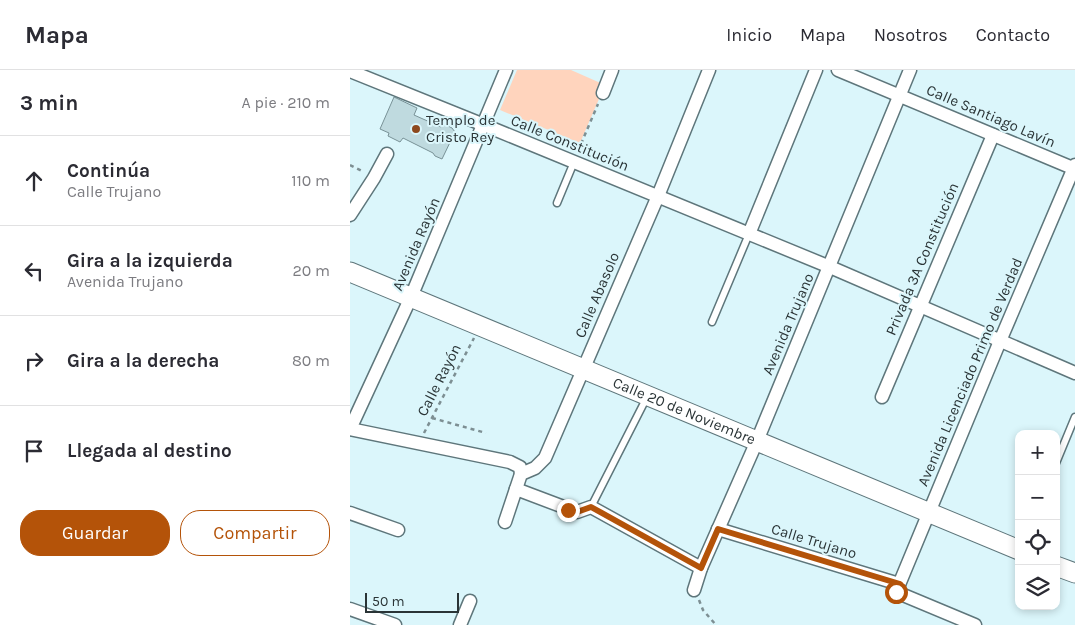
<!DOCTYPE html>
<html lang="es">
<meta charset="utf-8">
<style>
:root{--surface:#fff;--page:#f7f7f7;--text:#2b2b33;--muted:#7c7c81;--line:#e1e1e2;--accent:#b45309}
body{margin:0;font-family:Karla,sans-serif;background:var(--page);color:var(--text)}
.controls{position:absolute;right:15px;bottom:15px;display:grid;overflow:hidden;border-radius:10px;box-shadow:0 2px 8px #0003}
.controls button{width:45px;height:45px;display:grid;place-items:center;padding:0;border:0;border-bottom:1px solid var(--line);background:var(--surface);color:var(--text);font:25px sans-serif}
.scale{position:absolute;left:15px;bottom:12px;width:94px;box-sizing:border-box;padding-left:5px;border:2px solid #2a3436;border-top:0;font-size:14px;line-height:18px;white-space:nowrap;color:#2a3436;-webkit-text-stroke:4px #dbf6fb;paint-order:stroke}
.stop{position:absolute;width:15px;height:15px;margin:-11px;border:4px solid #b45309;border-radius:50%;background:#fff}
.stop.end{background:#b45309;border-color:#fff;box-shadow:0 1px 5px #0008}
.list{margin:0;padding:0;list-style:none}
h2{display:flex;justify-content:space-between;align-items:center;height:65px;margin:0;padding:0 20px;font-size:21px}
h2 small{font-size:16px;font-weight:400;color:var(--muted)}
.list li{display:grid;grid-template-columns:32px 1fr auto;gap:15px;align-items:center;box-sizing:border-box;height:90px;padding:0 20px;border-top:1px solid var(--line)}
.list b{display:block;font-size:19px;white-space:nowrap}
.list p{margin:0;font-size:16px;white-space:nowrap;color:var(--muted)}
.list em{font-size:16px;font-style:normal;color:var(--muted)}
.actions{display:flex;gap:10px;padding:15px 20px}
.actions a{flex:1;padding:11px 0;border:1px solid var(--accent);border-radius:20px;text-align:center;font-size:18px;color:var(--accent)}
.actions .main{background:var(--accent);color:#fff}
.icon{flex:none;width:28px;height:28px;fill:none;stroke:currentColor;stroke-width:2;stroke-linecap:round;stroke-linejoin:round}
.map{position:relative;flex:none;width:725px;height:555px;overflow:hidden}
header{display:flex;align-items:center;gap:30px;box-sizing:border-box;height:70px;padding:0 25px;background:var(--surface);border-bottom:1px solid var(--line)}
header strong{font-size:24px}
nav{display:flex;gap:28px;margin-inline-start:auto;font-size:18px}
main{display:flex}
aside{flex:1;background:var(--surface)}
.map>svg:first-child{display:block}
.green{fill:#ffd4bd}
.building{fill:#bfdadf;stroke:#799297}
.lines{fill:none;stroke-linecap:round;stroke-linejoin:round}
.service-casing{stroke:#5e767b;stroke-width:9}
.minor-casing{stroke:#5e767b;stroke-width:15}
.secondary-casing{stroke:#5e767b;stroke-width:21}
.path{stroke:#7d8f93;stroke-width:2.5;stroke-dasharray:4 4;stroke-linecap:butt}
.service{stroke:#fff;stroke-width:6}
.minor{stroke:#fff;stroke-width:12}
.secondary{stroke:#fff;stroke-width:19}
.route{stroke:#b45309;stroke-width:6}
.poi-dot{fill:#8d491e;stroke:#dbf6fb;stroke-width:2}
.labels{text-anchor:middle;stroke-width:4;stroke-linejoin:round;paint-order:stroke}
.street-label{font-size:15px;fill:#2a3436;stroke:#dbf6fb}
.poi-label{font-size:15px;fill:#2a3436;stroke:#dbf6fb;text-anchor:start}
</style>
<header>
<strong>Mapa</strong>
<nav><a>Inicio</a><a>Mapa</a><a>Nosotros</a><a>Contacto</a></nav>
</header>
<main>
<aside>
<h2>3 min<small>A pie · 210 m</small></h2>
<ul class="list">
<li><svg class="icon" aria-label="ahead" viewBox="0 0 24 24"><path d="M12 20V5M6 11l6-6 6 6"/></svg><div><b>Continúa</b><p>Calle Trujano</p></div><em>110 m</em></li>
<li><svg class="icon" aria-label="left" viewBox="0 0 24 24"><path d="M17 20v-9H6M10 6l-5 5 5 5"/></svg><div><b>Gira a la izquierda</b><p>Avenida Trujano</p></div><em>20 m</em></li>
<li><svg class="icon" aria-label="right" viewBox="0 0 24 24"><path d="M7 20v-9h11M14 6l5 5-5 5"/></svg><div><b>Gira a la derecha</b></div><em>80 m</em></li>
<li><svg class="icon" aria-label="arrive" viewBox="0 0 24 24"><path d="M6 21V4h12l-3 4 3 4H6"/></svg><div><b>Llegada al destino</b></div></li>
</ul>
<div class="actions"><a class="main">Guardar</a><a>Compartir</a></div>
</aside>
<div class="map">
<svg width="725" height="555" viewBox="0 0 725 555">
<rect width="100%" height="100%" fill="#dbf6fb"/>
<polygon class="green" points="167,0 221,0 255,15 230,73 150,40"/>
<polygon class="building" points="44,27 67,38 64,45 91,57 94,54 102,58 105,62 92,89 85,86 83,83 53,68 50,72 38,66 39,63 30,59"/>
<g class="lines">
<defs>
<g id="service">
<polyline points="207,133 224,92"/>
<polyline points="362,252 399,164"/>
<polyline points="706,393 725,347"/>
<polyline points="241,437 297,327"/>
</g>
<g id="minor">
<polyline points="488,0 725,99"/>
<polyline points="0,1 134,55 480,197 725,303"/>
<polyline points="253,23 262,0"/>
<polyline points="0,145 24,108 37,84"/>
<polyline points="399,164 466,0"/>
<polyline points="532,327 643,65"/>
<polyline points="0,359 61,227 156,0"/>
<polyline points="0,359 160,392 170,397 171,404"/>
<polyline points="166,419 227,442 241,437 351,498"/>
<polyline points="0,443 48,460"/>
<polyline points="155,452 171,404 185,398 195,388 308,126 359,0"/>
<polyline points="368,459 549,514"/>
<polyline points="344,520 351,498 407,371 560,0"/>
<polyline points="0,539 45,555"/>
<polyline points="110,555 120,531"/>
<polyline points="625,555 546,522 650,271 725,95"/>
</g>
<g id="secondary">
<path id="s1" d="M 0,202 L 669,480"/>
<polyline points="706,496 725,503"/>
</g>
</defs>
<use href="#service" class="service-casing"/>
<use href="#minor" class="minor-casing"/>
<use href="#secondary" class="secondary-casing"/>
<g class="path">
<polyline points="228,81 248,34"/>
<polyline points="0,95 14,102"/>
<polyline points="82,348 136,363"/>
<polyline points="74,363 124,268"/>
<polyline points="349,530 353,540 366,555"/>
</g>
<use href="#service" class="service"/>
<use href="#minor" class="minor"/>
<use href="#secondary" class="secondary"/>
</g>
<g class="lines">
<polyline class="route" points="218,440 227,442 241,437 351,498 368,459 550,514 546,522"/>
</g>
<circle class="poi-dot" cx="66" cy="59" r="5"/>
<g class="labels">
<g class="street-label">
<text transform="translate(641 46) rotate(23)" y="5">Calle Santiago Lavín</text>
<text transform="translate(220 73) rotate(22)" y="5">Calle Constitución</text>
<text transform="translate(66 174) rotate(-67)" y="5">Avenida Rayón</text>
<text transform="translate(572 189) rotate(-67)" y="5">Privada 3A Constitución</text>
<text transform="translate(247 225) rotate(-67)" y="5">Calle Abasolo</text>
<text transform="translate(438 254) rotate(-67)" y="5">Avenida Trujano</text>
<text transform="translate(620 302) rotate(-67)" y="5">Avenida Licenciado Primo de Verdad</text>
<text transform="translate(89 310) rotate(-63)" y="5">Calle Rayón</text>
<text dy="5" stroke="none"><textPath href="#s1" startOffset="362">Calle 20 de Noviembre</textPath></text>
<text transform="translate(464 471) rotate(17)" y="5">Calle Trujano</text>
</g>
<g class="poi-label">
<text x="76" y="55">Templo de<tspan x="76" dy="17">Cristo Rey</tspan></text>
</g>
</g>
</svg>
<div class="controls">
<button>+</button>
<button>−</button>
<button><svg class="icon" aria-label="locate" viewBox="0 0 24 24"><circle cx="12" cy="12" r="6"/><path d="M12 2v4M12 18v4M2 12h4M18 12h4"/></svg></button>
<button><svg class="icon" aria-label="layers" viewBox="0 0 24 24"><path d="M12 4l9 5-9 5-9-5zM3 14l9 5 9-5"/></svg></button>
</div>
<div class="scale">50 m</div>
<div class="stop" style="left:546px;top:522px"></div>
<div class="stop end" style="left:218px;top:440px"></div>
</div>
</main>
